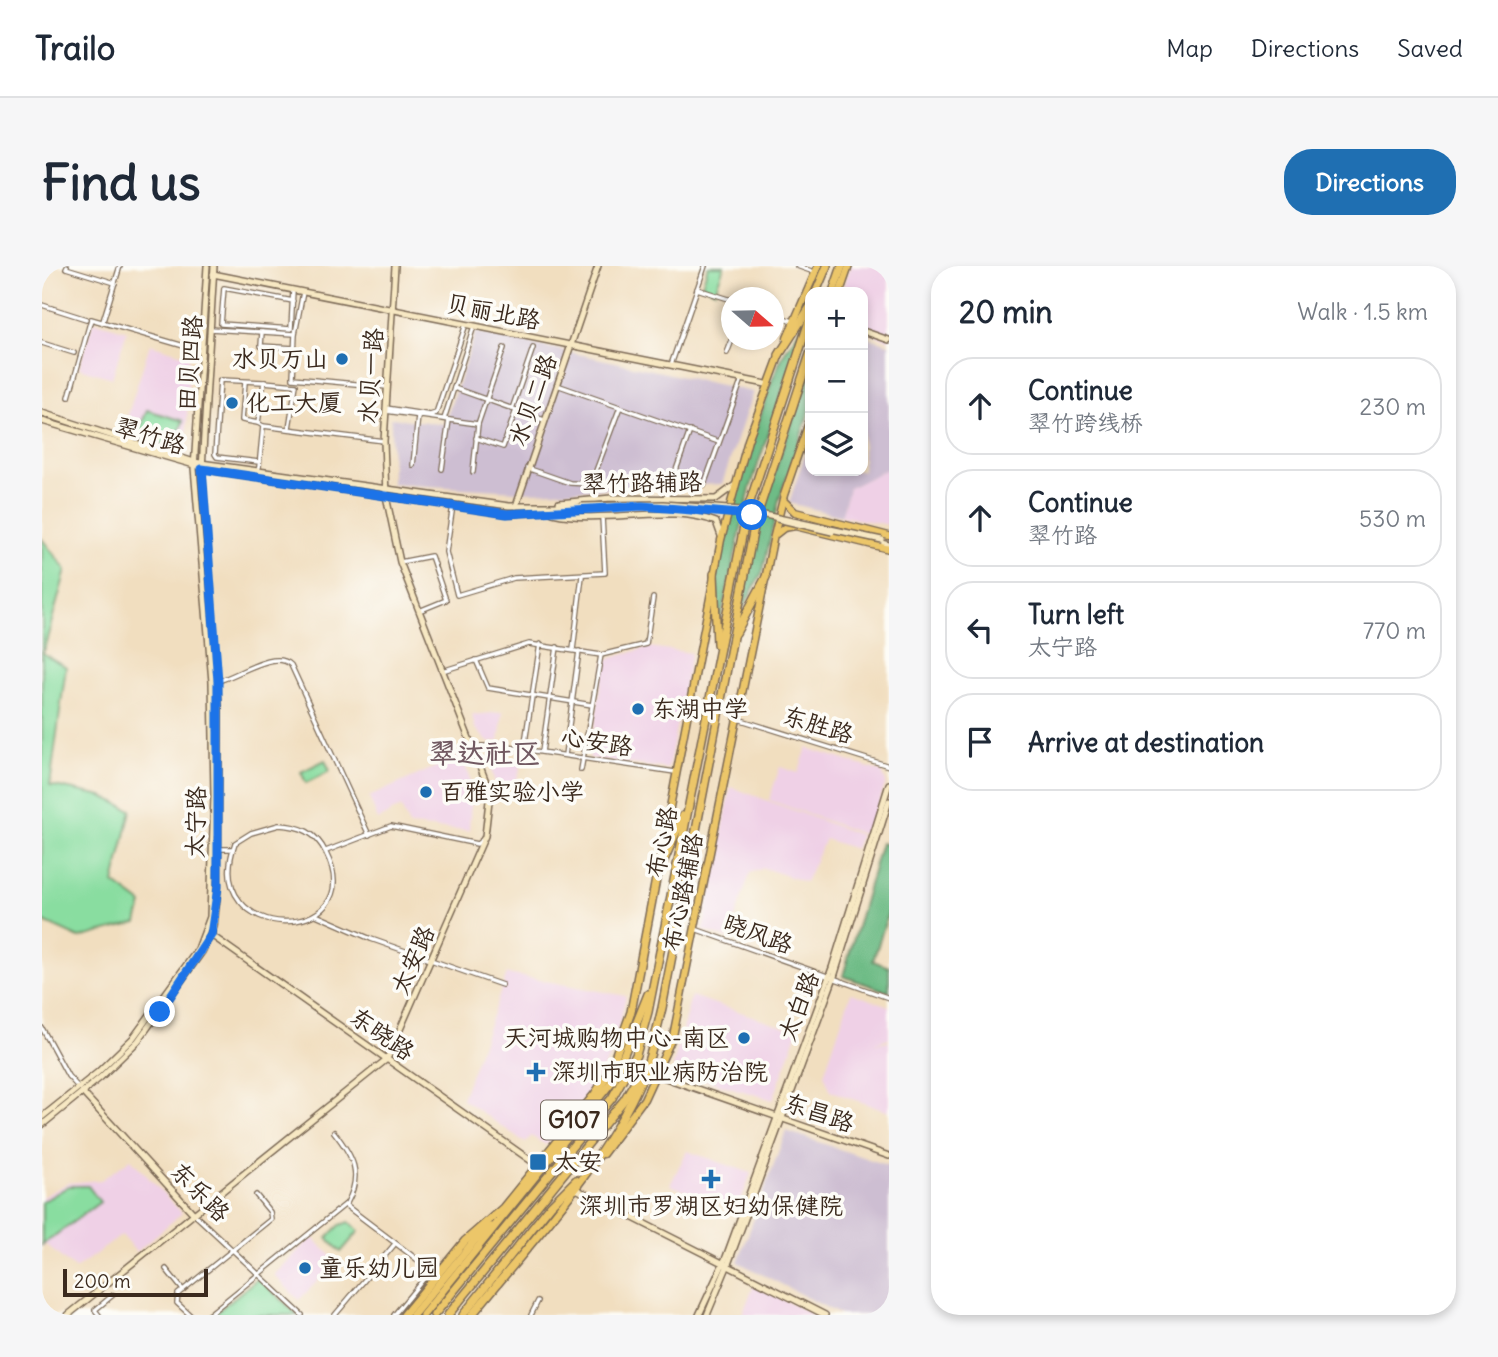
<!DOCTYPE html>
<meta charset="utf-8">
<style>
:root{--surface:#fff;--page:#f6f6f7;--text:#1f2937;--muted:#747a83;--line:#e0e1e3;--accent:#1f6fb2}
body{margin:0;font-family:Delius,"LXGW WenKai TC",sans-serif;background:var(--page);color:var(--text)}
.controls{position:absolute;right:21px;top:21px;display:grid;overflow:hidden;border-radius:14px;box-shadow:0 4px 10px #0003}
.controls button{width:63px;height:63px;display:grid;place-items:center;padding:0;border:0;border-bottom:2px solid var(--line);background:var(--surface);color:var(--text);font:35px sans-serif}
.compass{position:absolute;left:679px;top:21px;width:63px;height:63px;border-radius:50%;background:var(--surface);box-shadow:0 4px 10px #0003;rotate:110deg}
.scale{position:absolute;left:21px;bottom:18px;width:145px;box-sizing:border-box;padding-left:7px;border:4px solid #3b2a1e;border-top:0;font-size:19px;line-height:24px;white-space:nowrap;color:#3b2a1e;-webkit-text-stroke:5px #fdfcf7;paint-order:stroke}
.stop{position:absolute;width:21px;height:21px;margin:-16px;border:5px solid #1a73e8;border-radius:50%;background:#fff}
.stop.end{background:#1a73e8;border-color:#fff;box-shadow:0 2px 7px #0008}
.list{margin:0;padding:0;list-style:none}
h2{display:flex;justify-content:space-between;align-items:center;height:91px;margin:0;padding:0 28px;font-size:30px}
h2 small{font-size:23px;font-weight:400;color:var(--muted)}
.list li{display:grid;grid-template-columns:46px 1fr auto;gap:21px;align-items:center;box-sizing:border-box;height:98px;margin:0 14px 14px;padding:0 14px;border:2px solid var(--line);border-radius:28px}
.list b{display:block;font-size:26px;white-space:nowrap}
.list p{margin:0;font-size:23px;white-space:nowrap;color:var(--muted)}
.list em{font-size:23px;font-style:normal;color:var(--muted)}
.icon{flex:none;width:38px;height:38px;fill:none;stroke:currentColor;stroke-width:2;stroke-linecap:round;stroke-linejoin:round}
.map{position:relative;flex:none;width:847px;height:1049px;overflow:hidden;border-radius:28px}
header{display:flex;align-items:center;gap:42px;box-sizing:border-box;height:98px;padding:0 35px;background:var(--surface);border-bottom:2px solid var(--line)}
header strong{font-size:33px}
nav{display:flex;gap:38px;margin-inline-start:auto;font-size:24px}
.intro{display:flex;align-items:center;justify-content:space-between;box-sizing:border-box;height:168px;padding:0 42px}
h1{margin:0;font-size:49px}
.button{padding:18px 32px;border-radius:28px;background:var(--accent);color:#fff;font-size:24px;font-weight:700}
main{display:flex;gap:42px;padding:0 42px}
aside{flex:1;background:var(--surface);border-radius:28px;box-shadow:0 4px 10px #0003}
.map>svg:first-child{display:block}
.built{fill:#efd0e6}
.industrial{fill:#cdbed2}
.green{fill:#89dda0;stroke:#62845f;stroke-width:2}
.forest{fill:#6ebc86;stroke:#547352;stroke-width:2}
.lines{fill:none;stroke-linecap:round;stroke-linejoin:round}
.street-casing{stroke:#7b6956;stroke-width:6}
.secondary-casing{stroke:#7b6956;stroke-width:8}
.primary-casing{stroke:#7b6956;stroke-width:9}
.highway-casing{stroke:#7b6956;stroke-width:10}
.street{stroke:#fff;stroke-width:3.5}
.secondary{stroke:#f7e8c3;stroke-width:5}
.primary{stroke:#ecc669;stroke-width:6}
.highway{stroke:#ecc669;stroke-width:7}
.secondary-bridge-casing{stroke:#7b6956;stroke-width:8;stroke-linecap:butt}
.secondary-bridge{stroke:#f7e8c3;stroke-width:5}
.route{stroke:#1a73e8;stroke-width:9}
.poi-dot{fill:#1f6fb2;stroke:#fdfcf7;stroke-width:2.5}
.labels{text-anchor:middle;stroke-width:7;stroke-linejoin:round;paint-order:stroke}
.shield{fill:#fdfcf7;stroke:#75695f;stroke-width:2}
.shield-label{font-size:23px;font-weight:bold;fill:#3b2a1e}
.street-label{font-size:24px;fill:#3b2a1e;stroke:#fdfcf7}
.poi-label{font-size:24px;fill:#3b2a1e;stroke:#fdfcf7;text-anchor:start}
.quarter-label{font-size:28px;font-weight:bold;fill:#725a62;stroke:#fdfcf7}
</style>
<header>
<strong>Trailo</strong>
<nav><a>Map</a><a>Directions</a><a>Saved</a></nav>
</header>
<div class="intro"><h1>Find us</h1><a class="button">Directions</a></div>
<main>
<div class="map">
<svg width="847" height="1049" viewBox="0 0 847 1049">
<rect width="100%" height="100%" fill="#fdfcf7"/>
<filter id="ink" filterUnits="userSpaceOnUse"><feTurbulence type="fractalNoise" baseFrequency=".0143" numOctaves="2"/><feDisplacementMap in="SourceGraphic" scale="14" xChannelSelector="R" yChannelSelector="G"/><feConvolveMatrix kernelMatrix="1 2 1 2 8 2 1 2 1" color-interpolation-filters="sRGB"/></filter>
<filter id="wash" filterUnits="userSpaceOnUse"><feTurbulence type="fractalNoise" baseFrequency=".00686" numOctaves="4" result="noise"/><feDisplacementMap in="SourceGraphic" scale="28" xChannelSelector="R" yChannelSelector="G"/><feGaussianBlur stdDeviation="1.57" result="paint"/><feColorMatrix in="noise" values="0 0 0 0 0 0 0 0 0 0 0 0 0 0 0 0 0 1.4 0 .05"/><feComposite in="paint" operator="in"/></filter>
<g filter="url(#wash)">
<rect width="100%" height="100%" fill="#f1debf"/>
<g class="built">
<polygon points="808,0 847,0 847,74 821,65 821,26 799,26"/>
<polygon points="51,55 85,65 70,112 37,102"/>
<polygon points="108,78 147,90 144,188 80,168"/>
<polygon points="847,202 847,259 799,250 807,222"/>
<polygon points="607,381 649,387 626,503 547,492 563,394"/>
<polygon points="461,446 457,475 446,476 433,462 430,449"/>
<polygon points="765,482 840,506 844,516 826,570 727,534 738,501 756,507"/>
<polygon points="420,489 430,521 427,565 367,560 359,541 336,554 327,531"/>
<polygon points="447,493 480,498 473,518 455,526"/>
<polygon points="689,521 818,569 813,583 783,573 763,616 722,602 708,607 686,673 661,664"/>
<polygon points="465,708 584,730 570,787 548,825 504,879 489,870 484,877 420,833"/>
<polygon points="809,727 847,740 847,772 832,777 847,775 847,846 789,825 782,808"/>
<polygon points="649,730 756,765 731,834 633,805 631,799"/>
<polygon points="645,885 709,907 696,943 628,919"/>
<polygon points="89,893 140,947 94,986 80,969 33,1003 4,979 0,981 0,931 26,917 59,914"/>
<polygon points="270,971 295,995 257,1034 232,1009"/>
<polygon points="712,1019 772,1049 700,1049"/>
</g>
<g class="industrial">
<polygon points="434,66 711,126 680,218 490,226 350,218 349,152 402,158"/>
<polygon points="821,70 847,78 847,202 807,222 799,250 747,237 768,173 768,205 821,205"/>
<polygon points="744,865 847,900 847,1049 799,1049 696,996"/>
</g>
<g class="green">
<polygon points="666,0 682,0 673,25 660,19"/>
<polygon points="105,144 141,155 132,181 95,170"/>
<polygon points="0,273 24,304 1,387 24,401 8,519 60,530 89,544 72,617 100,638 95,657 37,672 0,655"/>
<polygon points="283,494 288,505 264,517 259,506"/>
<polygon points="27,920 46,920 58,936 0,979 0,936"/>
<polygon points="307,956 317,965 299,986 285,972 298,959"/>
<polygon points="216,1012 256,1049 171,1049"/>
</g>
<g class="forest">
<polygon points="764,53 708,223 677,360 674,307 693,229 730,114 741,89"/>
<polygon points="768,101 768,143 737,234 721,305 699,346 721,241"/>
<polygon points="839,577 847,579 847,644 831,695 847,701 847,726 801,710"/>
</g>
</g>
<g filter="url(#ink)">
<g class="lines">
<defs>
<g id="street">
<polyline points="25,0 24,2 73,17"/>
<polyline points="755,0 772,6"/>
<polyline points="655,23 690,34"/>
<polyline points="261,26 253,68 251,112 345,121"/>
<polyline points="251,35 182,22 179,58 249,63 251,24"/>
<polyline points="0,39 44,53"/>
<polyline points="732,49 751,55"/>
<polyline points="61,55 78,0"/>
<polyline points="168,63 253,68"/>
<polyline points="220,66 219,80 252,82"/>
<polyline points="0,77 32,87"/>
<polyline points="685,87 690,74"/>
<polyline points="629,99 663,0"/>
<polyline points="203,116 200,154 216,157"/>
<polyline points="222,116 254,119 247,162"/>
<polyline points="515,119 677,176"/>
<polyline points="412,122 502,154"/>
<polyline points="27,131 49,53 159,85"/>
<polyline points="344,142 388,149 394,147 424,58"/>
<polyline points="470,143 491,82"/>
<polyline points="344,145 436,158 462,82"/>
<polyline points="402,153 432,60"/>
<polyline points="221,160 342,175"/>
<polyline points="434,172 461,181 474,144"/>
<polyline points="371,199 376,150"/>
<polyline points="485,202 528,217 549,218 578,141"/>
<polyline points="400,203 407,154"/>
<polyline points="216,204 217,201 221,160 216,157 222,116 178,114 173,188 175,191 217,196"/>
<polyline points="431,206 436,158"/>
<polyline points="662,219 700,113"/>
<polyline points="624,232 648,165"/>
<polyline points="411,239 404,286 415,329 472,312 563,307 560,251"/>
<polyline points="358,296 389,290 404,334 377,345"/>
<polyline points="531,384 540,310"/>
<polyline points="434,394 446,422 550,439"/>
<polyline points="400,405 487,378 559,389 604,378 611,332"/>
<path d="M 176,415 C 196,410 233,383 249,399 L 327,569"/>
<polyline points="696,453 847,500"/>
<polyline points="431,480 459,480 633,506"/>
<polyline points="482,483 498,378"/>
<polyline points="500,486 515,381"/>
<polyline points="523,489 537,385"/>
<polyline points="539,504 559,389"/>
<path d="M 237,559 C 259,560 274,566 284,587 C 330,679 156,681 193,577 L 209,567 Z"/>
<polyline points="177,583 191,583"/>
<polyline points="284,585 349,560 435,578 441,573"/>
<polyline points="274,649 329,673 460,719"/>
<polyline points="653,663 847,732"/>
<polyline points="0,762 26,810 37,822"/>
<polyline points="303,939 389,1004 352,1049"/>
<polyline points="152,948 260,1049"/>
<polyline points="124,1003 141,1024"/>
<polyline points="57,1049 53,1044 71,1029"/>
<polyline points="148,1049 135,1037 136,1028 229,953 228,946 214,929"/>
<path d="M 166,1049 L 305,937 C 321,908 311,890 292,866"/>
<polyline points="293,1049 352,979"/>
<polyline points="489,1049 496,1035"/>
</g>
<g id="secondary">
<polyline points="171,8 724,118"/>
<polyline points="821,65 847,74"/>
<polyline points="0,147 152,196 467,240 536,240"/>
<polyline points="0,155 173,205 465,248 540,243"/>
<polyline points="517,237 569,232 674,233 693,219"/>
<polyline points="474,240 556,0"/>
<path d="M 511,247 C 561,259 629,237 674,256 L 679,270"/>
<polyline points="839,277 847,279"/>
<polyline points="169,669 495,899"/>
<polyline points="615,809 847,890"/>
<polyline points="40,826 152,948"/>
<polyline points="0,851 56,806 91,772 156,683 168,651 172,530 170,416 152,202 165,0"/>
<polyline points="0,859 59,811 96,775 160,686 172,661 176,621 177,440 160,203 172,0"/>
<polyline points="532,922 783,1049"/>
<polyline points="26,1049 345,793 443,570 448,526 358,296 344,230 342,175 353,0"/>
<polyline points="657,1049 684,991 790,702 847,518"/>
<polyline points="665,1049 685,1001 791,714 847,535"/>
</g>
<g id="primary">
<polyline points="798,26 807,0"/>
<polyline points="745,72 776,0"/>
<polyline points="742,235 753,246 847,270"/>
<polyline points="733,269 742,262 753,260 847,283"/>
<polyline points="616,604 679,274 706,174 739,85"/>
<polyline points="561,888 602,833 631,770 731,274 742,229 768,153"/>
</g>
<g id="highway">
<polyline points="774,26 785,0"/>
<polyline points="791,26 800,0"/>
<polyline points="737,89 768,41"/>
<polyline points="672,308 675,378"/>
<polyline points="694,367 724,311"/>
<polyline points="362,1049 423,975 461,942 553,828 568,805 589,746 614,613 641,550"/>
<polyline points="371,1049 433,974 449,961"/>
<polyline points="381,1049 572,813 606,728"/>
<polyline points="392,1049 570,832 594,789 606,746 705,245 768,52"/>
<polyline points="406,1049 582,834 595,812"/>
<polyline points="421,1049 509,939 534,914"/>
<path d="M 430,1049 C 487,978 563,898 599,814 C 609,792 614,767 620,742 L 713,256 L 768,88"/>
</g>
</defs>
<use href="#street" class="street-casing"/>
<use href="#secondary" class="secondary-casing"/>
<use href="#primary" class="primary-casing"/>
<use href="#highway" class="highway-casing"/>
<use href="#street" class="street"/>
<use href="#secondary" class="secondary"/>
<use href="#primary" class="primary"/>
<use href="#highway" class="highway"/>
<defs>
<g id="secondary-bridge">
<polyline points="540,240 621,238 699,244 840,274"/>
<polyline points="655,243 715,250"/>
<polyline points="735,253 790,266"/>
</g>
</defs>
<use href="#secondary-bridge" class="secondary-bridge-casing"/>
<use href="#secondary-bridge" class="secondary-bridge"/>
</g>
</g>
<g class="lines" filter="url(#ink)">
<polyline class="route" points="118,746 169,669 176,621 176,415 160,203 465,248 600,240 710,249"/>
</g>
<g class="poi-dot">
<circle cx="300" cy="93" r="7"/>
<circle cx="190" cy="137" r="7"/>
<circle cx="596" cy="443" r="7"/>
<circle cx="384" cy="526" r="7"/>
<circle cx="702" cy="772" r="7"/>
<path d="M490.5 795.5h7v7h7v7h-7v7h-7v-7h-7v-7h7z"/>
<rect x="487" y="887" width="18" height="18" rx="3.5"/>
<path d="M665.5 902.5h7v7h7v7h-7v7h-7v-7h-7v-7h7z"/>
<circle cx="263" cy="1002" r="7"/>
</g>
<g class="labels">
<rect class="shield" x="499" y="834.5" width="66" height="39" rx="5"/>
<g class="shield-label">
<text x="532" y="862">G107</text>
</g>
<g class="street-label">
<text transform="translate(451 46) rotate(11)" y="8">贝丽北路</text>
<text transform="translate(148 97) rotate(-86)" y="8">田贝四路</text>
<text transform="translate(329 110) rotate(-86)" y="8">水贝一路</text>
<text transform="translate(491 134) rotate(-70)" y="8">水贝二路</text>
<text transform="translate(108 170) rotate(17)" y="8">翠竹路</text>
<text transform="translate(600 217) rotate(-1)" y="8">翠竹路辅路</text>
<text transform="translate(776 459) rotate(17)" y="8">东胜路</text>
<text transform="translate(555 476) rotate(9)" y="8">心安路</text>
<text transform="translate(154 556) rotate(-89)" y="8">太宁路</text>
<text transform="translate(620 576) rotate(-79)" y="8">布心路</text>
<text transform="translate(641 626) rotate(-79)" y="8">布心路辅路</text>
<text transform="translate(716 668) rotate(20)" y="8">晓风路</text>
<text transform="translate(371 694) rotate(-66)" y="8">太安路</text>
<text transform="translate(757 740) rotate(-69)" y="8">太白路</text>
<text transform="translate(340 768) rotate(35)" y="8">东晓路</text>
<text transform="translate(777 847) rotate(19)" y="8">东昌路</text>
<text transform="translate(158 926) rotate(45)" y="8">东乐路</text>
</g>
<g class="poi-label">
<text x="286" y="101" text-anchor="end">水贝万山</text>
<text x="204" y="145">化工大厦</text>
<text x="610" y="451">东湖中学</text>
<text x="398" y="534">百雅实验小学</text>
<text x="688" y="780" text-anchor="end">天河城购物中心-南区</text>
<text x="510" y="814">深圳市职业病防治院</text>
<text x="512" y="904">太安</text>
<text x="669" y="948" text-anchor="middle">深圳市罗湖区妇幼保健院</text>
<text x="277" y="1010">童乐幼儿园</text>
</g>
<g class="quarter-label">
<text x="443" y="497">翠达社区</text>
</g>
</g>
</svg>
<div class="controls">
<button>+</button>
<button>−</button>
<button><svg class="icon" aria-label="layers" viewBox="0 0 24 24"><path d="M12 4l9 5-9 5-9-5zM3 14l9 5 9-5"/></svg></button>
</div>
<svg class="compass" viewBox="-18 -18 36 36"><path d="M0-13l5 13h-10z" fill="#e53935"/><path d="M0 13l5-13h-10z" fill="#747a83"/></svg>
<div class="scale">200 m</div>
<div class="stop" style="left:710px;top:249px"></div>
<div class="stop end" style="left:118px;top:746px"></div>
</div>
<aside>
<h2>20 min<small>Walk · 1.5 km</small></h2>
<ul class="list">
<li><svg class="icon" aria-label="ahead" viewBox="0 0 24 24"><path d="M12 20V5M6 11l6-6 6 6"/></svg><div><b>Continue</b><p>翠竹跨线桥</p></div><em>230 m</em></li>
<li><svg class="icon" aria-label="ahead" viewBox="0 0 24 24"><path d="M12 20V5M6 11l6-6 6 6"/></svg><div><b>Continue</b><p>翠竹路</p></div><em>530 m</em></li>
<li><svg class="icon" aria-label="left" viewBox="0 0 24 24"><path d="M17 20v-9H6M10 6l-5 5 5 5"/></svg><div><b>Turn left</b><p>太宁路</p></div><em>770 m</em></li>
<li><svg class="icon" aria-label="arrive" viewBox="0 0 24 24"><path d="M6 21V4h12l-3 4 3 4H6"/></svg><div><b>Arrive at destination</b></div></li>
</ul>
</aside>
</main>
